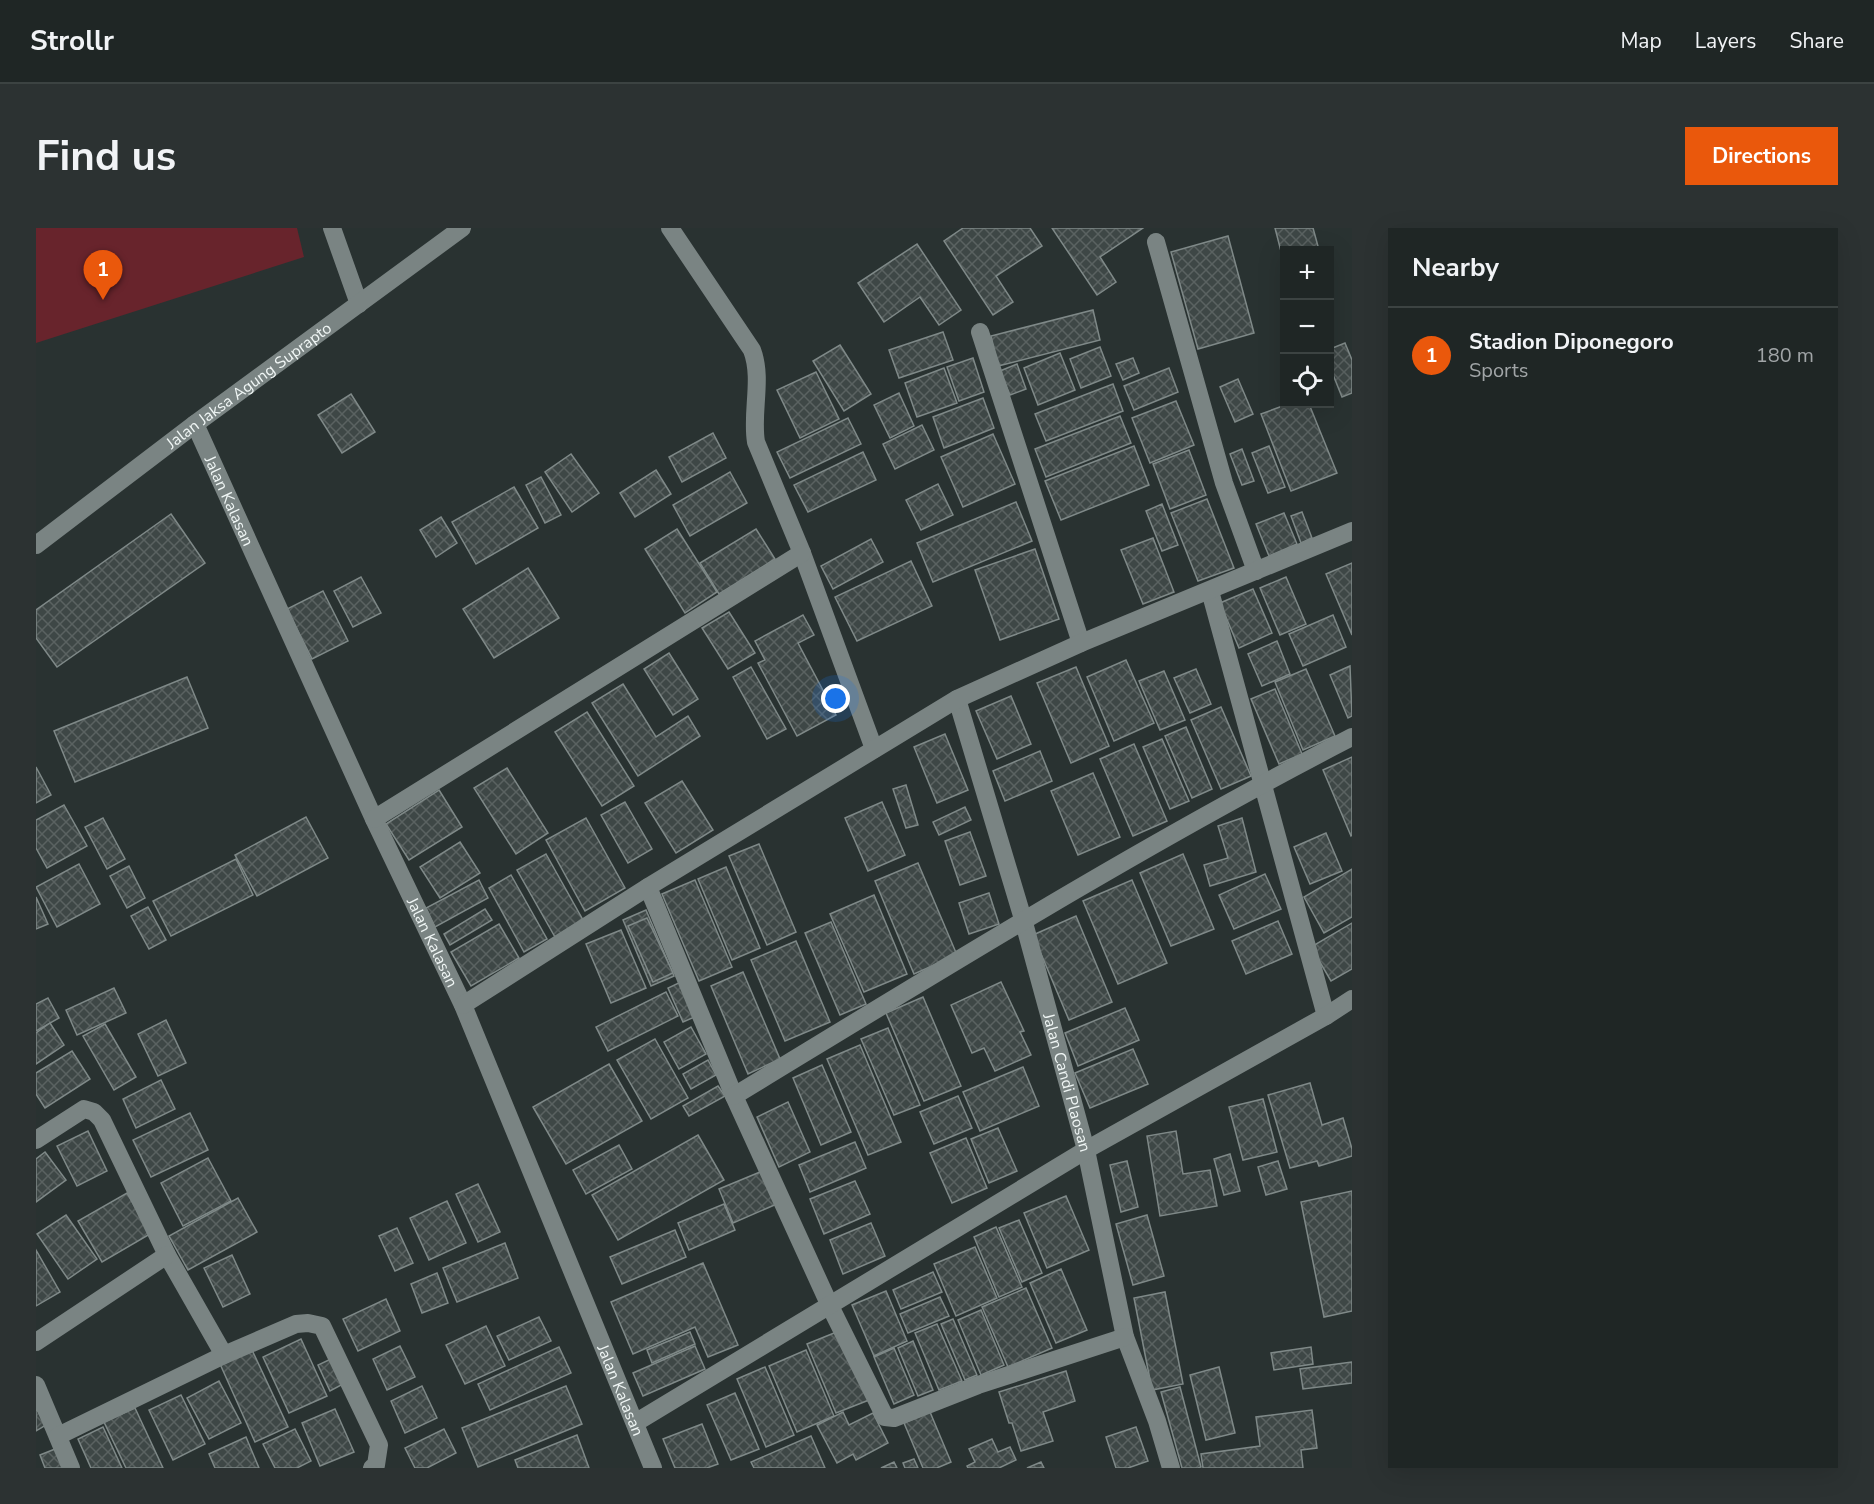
<!DOCTYPE html>
<meta charset="utf-8">
<style>
:root{--surface:#1f2625;--page:#2c3232;--text:#f1f3f6;--muted:#a1a5a7;--line:#3c4342;--accent:#ea580c}
body{margin:0;font-family:"Nunito Sans",sans-serif;background:var(--page);color:var(--text)}
.controls{position:absolute;right:18px;top:18px;display:grid;overflow:hidden;border-radius:0px;box-shadow:0 6px 24px #0002}
.controls button{width:54px;height:54px;display:grid;place-items:center;padding:0;border:0;border-bottom:2px solid var(--line);background:var(--surface);color:var(--text);font:30px sans-serif}
.you{position:absolute;left:800px;top:471px;width:21px;height:21px;margin:-15px;border:4px solid #fff;border-radius:50%;background:#1a73e8;box-shadow:0 0 0 9px #1a73e833}
.badge{display:grid;place-items:center;width:39px;height:39px;border-radius:50%;background:var(--accent);color:#fff;font-size:20px;font-weight:700}
.pin{position:absolute;translate:-50% -50px;filter:drop-shadow(0 2px 3px #0008)}
.pin::after{content:'';position:absolute;top:32px;width:21px;height:18px;background:inherit;clip-path:polygon(0 0,100% 0,50% 100%)}
.list{margin:0;padding:0;list-style:none}
h2{display:flex;justify-content:space-between;align-items:center;height:78px;margin:0;padding:0 24px;font-size:26px}
h2 small{font-size:20px;font-weight:400;color:var(--muted)}
.list li{display:grid;grid-template-columns:39px 1fr auto;gap:18px;align-items:center;box-sizing:border-box;height:96px;padding:0 24px;border-top:2px solid var(--line)}
.list b{display:block;font-size:22px;white-space:nowrap}
.list p{margin:0;font-size:20px;white-space:nowrap;color:var(--muted)}
.list em{font-size:20px;font-style:normal;color:var(--muted)}
.icon{flex:none;width:33px;height:33px;fill:none;stroke:currentColor;stroke-width:2;stroke-linecap:round;stroke-linejoin:round}
.map{position:relative;flex:none;width:1316px;height:1240px;overflow:hidden;border-radius:0px}
header{display:flex;align-items:center;gap:36px;box-sizing:border-box;height:84px;padding:0 30px;background:var(--surface);border-bottom:2px solid var(--line)}
header strong{font-size:28px}
nav{display:flex;gap:33px;margin-inline-start:auto;font-size:21px}
.intro{display:flex;align-items:center;justify-content:space-between;box-sizing:border-box;height:144px;padding:0 36px}
h1{margin:0;font-size:42px}
.button{padding:15px 27px;border-radius:0px;background:var(--accent);color:#fff;font-size:21px;font-weight:700}
main{display:flex;gap:36px;padding:0 36px}
aside{flex:1;background:var(--surface);border-radius:0px;box-shadow:0 6px 24px #0002}
.map>svg:first-child{display:block}
.green{fill:#68242c}
.building{fill:url(#building-cross-hatch);stroke:#7f8988;stroke-width:1.5}
.lines{fill:none;stroke-linecap:round;stroke-linejoin:round}
.street{stroke:#7a8483;stroke-width:18}
.secondary{stroke:#7a8483;stroke-width:18}
.labels{text-anchor:middle;stroke-width:4.5;stroke-linejoin:round;paint-order:stroke}
.street-label{font-size:16px;fill:#f0f6f5;stroke:#151918}
</style>
<header>
<strong>Strollr</strong>
<nav><a>Map</a><a>Layers</a><a>Share</a></nav>
</header>
<div class="intro"><h1>Find us</h1><a class="button">Directions</a></div>
<main>
<div class="map">
<svg width="1316" height="1240" viewBox="0 0 1316 1240">
<defs>
<pattern id="building-cross-hatch" width="8" height="8" patternUnits="userSpaceOnUse" patternTransform="scale(1.5)"><rect width="8" height="8" fill="#3e4746"/><path d="M0 0l8 8M0 8l8-8" fill="none" stroke="#5a6261"/></pattern>
</defs>
<rect width="100%" height="100%" fill="#293231"/>
<polygon class="green" points="0,0 261,0 268,29 0,115"/>
<g class="building">
<polygon points="927,0 994,0 1006,18 960,48 977,74 957,87 908,13"/>
<polygon points="1016,0 1107,0 1064,29 1080,54 1061,67"/>
<polygon points="1239,0 1277,0 1283,22 1248,22 1248,35"/>
<polygon points="1192,8 1218,105 1162,121 1135,24"/>
<polygon points="881,16 925,82 903,97 884,69 848,94 822,55"/>
<polygon points="1057,82 1064,112 962,138 955,108"/>
<polygon points="907,104 917,132 863,150 853,122"/>
<polygon points="1309,115 1316,132 1316,165 1306,169 1294,139 1294,121"/>
<polygon points="804,117 835,166 808,183 777,133"/>
<polygon points="1064,119 1075,148 1045,160 1034,131"/>
<polygon points="1024,125 1039,162 1002,177 988,140"/>
<polygon points="937,130 948,164 923,173 911,139"/>
<polygon points="1097,130 1103,145 1087,152 1080,136"/>
<polygon points="981,136 990,161 974,167 964,143"/>
<polygon points="908,140 921,175 881,189 869,155"/>
<polygon points="1133,140 1142,164 1098,182 1088,158"/>
<polygon points="780,144 803,191 764,210 741,162"/>
<polygon points="1202,151 1217,186 1199,194 1184,159"/>
<polygon points="1077,156 1087,183 1010,213 999,186"/>
<polygon points="863,165 878,198 854,210 838,177"/>
<polygon points="315,166 339,204 306,225 282,187"/>
<polygon points="947,170 958,200 908,220 897,189"/>
<polygon points="1140,173 1158,217 1114,235 1096,190"/>
<polygon points="1252,176 1273,176 1301,245 1255,263 1225,186"/>
<polygon points="1084,188 1095,215 1010,249 999,221"/>
<polygon points="812,190 825,216 754,250 741,224"/>
<polygon points="886,197 898,222 859,241 847,216"/>
<polygon points="677,205 690,230 646,254 633,229"/>
<polygon points="957,206 979,256 927,279 905,229"/>
<polygon points="1098,218 1113,257 1025,292 1009,253"/>
<polygon points="1233,218 1249,259 1232,265 1216,225"/>
<polygon points="1206,221 1218,253 1206,257 1194,226"/>
<polygon points="1153,222 1170,267 1134,281 1117,236"/>
<polygon points="827,224 840,252 772,284 758,257"/>
<polygon points="535,226 563,265 536,284 509,244"/>
<polygon points="620,242 635,266 599,289 584,265"/>
<polygon points="694,244 711,275 654,308 637,277"/>
<polygon points="505,249 525,287 509,295 490,257"/>
<polygon points="902,256 917,287 885,302 870,272"/>
<polygon points="478,259 502,300 440,336 416,294"/>
<polygon points="1171,271 1198,340 1162,353 1135,285"/>
<polygon points="980,274 996,313 897,354 881,315"/>
<polygon points="1126,276 1142,317 1126,323 1110,283"/>
<polygon points="1266,284 1276,310 1265,315 1255,288"/>
<polygon points="1248,285 1261,316 1233,328 1220,296"/>
<polygon points="135,286 169,335 21,439 0,410 0,382"/>
<polygon points="405,289 421,315 400,329 384,302"/>
<polygon points="641,301 681,364 649,385 609,321"/>
<polygon points="720,301 739,331 683,366 664,335"/>
<polygon points="1117,310 1138,364 1107,376 1085,322"/>
<polygon points="835,311 847,334 797,361 785,338"/>
<polygon points="999,321 1023,391 964,412 939,342"/>
<polygon points="875,333 896,378 821,413 799,369"/>
<polygon points="1316,335 1316,407 1290,346"/>
<polygon points="492,340 523,390 458,430 427,381"/>
<polygon points="325,349 345,385 317,399 298,363"/>
<polygon points="1250,349 1270,396 1244,407 1224,360"/>
<polygon points="1217,361 1236,405 1203,420 1184,375"/>
<polygon points="287,363 312,413 276,431 251,381"/>
<polygon points="693,384 719,425 692,441 666,400"/>
<polygon points="767,387 778,407 762,415 800,487 761,508 722,435 729,432 719,413"/>
<polygon points="1297,387 1310,419 1267,438 1253,406"/>
<polygon points="1241,413 1254,446 1226,458 1212,426"/>
<polygon points="633,425 662,471 637,487 608,441"/>
<polygon points="1090,432 1118,495 1078,513 1051,449"/>
<polygon points="1314,438 1316,488 1312,490 1294,447"/>
<polygon points="715,439 750,501 731,511 697,449"/>
<polygon points="1040,439 1073,518 1035,535 1001,455"/>
<polygon points="1160,441 1175,476 1154,485 1138,450"/>
<polygon points="1270,441 1299,508 1267,522 1239,454"/>
<polygon points="1128,443 1149,492 1124,502 1103,453"/>
<polygon points="151,449 172,500 39,554 18,503"/>
<polygon points="587,456 620,509 652,488 664,508 602,548 556,475"/>
<polygon points="1239,461 1266,526 1243,536 1215,471"/>
<polygon points="975,468 995,516 961,531 940,483"/>
<polygon points="1185,479 1215,548 1185,561 1155,492"/>
<polygon points="551,484 598,558 566,578 519,504"/>
<polygon points="1150,499 1176,561 1156,570 1129,508"/>
<polygon points="909,506 932,562 901,575 878,519"/>
<polygon points="1126,511 1153,573 1134,581 1107,519"/>
<polygon points="1098,516 1131,593 1097,608 1064,531"/>
<polygon points="1004,523 1016,553 969,573 957,543"/>
<polygon points="1316,529 1316,607 1315,608 1287,542"/>
<polygon points="0,539 15,567 0,575"/>
<polygon points="471,540 512,605 480,626 438,560"/>
<polygon points="1057,545 1084,609 1042,627 1015,563"/>
<polygon points="646,553 677,602 640,625 609,575"/>
<polygon points="870,557 882,597 870,600 857,561"/>
<polygon points="403,562 426,599 373,632 350,596"/>
<polygon points="589,574 616,621 592,635 565,587"/>
<polygon points="846,574 869,627 832,643 809,590"/>
<polygon points="28,577 51,618 11,640 0,620 0,592"/>
<polygon points="929,579 935,592 903,607 897,594"/>
<polygon points="270,589 292,630 221,668 199,627"/>
<polygon points="67,590 89,631 71,641 49,599"/>
<polygon points="550,590 589,660 549,683 510,612"/>
<polygon points="1206,590 1220,644 1174,658 1168,637 1192,630 1182,598"/>
<polygon points="934,604 950,648 924,657 909,613"/>
<polygon points="1290,605 1306,643 1274,656 1258,619"/>
<polygon points="424,614 444,645 404,670 384,639"/>
<polygon points="723,616 760,704 731,717 693,628"/>
<polygon points="510,626 547,692 519,709 481,642"/>
<polygon points="1147,626 1178,701 1135,718 1104,645"/>
<polygon points="200,631 217,667 135,708 117,673"/>
<polygon points="882,635 921,727 878,746 839,653"/>
<polygon points="43,636 64,676 21,699 0,659"/>
<polygon points="93,638 109,670 91,680 74,648"/>
<polygon points="690,639 724,720 696,732 662,651"/>
<polygon points="1316,641 1316,689 1288,705 1268,669"/>
<polygon points="1229,646 1245,681 1198,701 1183,667"/>
<polygon points="475,647 511,711 488,724 453,660"/>
<polygon points="443,652 452,670 399,699 390,680"/>
<polygon points="659,652 696,739 663,753 626,666"/>
<polygon points="1096,652 1131,735 1082,756 1047,673"/>
<polygon points="953,665 963,696 933,706 923,675"/>
<polygon points="838,667 871,746 828,764 794,686"/>
<polygon points="0,669 12,696 0,701"/>
<polygon points="112,679 130,712 113,721 95,688"/>
<polygon points="449,681 456,692 414,717 408,706"/>
<polygon points="610,682 638,748 615,758 587,692"/>
<polygon points="1040,688 1076,774 1033,792 997,707"/>
<polygon points="611,690 637,745 617,754 592,698"/>
<polygon points="1242,693 1256,726 1210,746 1196,713"/>
<polygon points="795,694 830,776 804,787 769,705"/>
<polygon points="1316,695 1316,741 1295,753 1275,719"/>
<polygon points="463,696 483,730 435,758 415,724"/>
<polygon points="585,702 610,760 575,775 550,716"/>
<polygon points="760,713 794,794 749,813 715,732"/>
<polygon points="707,744 744,831 712,846 675,758"/>
<polygon points="649,752 663,787 647,794 632,760"/>
<polygon points="965,754 988,803 984,804 995,827 959,843 948,820 936,825 915,777"/>
<polygon points="78,760 90,785 41,807 30,782"/>
<polygon points="630,764 642,788 572,823 560,799"/>
<polygon points="887,769 925,858 888,873 850,785"/>
<polygon points="12,770 23,790 0,803 0,776"/>
<polygon points="1089,780 1103,812 1042,838 1029,805"/>
<polygon points="130,792 150,835 122,848 102,806"/>
<polygon points="14,795 28,817 0,836 0,805"/>
<polygon points="69,796 100,849 78,862 47,808"/>
<polygon points="655,799 670,826 643,841 628,814"/>
<polygon points="852,800 884,877 858,887 825,811"/>
<polygon points="619,811 652,870 615,891 581,832"/>
<polygon points="824,817 865,914 832,927 791,831"/>
<polygon points="1097,821 1112,856 1054,880 1039,845"/>
<polygon points="36,823 54,851 9,880 0,866 0,845"/>
<polygon points="672,832 680,847 655,861 647,846"/>
<polygon points="573,836 606,893 530,936 497,879"/>
<polygon points="786,837 815,904 785,917 757,850"/>
<polygon points="987,839 1003,878 944,903 927,864"/>
<polygon points="125,852 139,881 100,900 87,871"/>
<polygon points="1274,855 1286,897 1307,890 1316,921 1316,928 1283,938 1281,933 1254,940 1232,867"/>
<polygon points="682,858 689,868 653,888 647,878"/>
<polygon points="922,868 936,900 898,916 884,884"/>
<polygon points="1227,871 1241,924 1207,932 1193,879"/>
<polygon points="752,874 774,924 743,939 721,889"/>
<polygon points="154,885 172,922 115,949 97,912"/>
<polygon points="962,900 981,943 953,955 935,911"/>
<polygon points="52,903 71,943 41,958 21,918"/>
<polygon points="1140,903 1147,946 1174,942 1181,978 1124,988 1111,908"/>
<polygon points="662,907 688,952 582,1012 556,967"/>
<polygon points="930,910 951,960 916,975 894,925"/>
<polygon points="819,914 830,940 774,964 763,937"/>
<polygon points="583,917 596,941 550,966 537,942"/>
<polygon points="9,924 30,952 0,974 0,931"/>
<polygon points="1194,926 1204,963 1188,967 1178,931"/>
<polygon points="172,930 195,973 147,998 125,955"/>
<polygon points="1091,933 1102,979 1085,984 1074,937"/>
<polygon points="1242,933 1251,961 1230,967 1222,939"/>
<polygon points="729,942 743,975 697,995 683,961"/>
<polygon points="819,953 834,986 788,1006 774,971"/>
<polygon points="442,956 464,1004 442,1014 420,966"/>
<polygon points="1316,963 1316,1083 1288,1089 1265,974"/>
<polygon points="91,965 114,1006 66,1034 42,993"/>
<polygon points="1030,968 1053,1022 1011,1040 988,985"/>
<polygon points="202,970 221,1004 152,1042 133,1008"/>
<polygon points="411,973 430,1015 393,1032 374,990"/>
<polygon points="688,976 699,1002 653,1022 642,995"/>
<polygon points="30,987 61,1031 32,1051 1,1006"/>
<polygon points="1111,987 1128,1048 1097,1057 1080,996"/>
<polygon points="983,992 1006,1045 986,1054 963,1000"/>
<polygon points="835,995 849,1028 807,1046 794,1012"/>
<polygon points="960,999 986,1059 963,1069 938,1009"/>
<polygon points="361,1000 377,1035 359,1043 343,1008"/>
<polygon points="639,1002 650,1029 586,1056 574,1029"/>
<polygon points="469,1015 482,1050 421,1074 407,1040"/>
<polygon points="939,1019 961,1070 920,1088 898,1036"/>
<polygon points="0,1022 24,1064 0,1078"/>
<polygon points="196,1027 214,1066 187,1079 168,1040"/>
<polygon points="667,1035 702,1117 672,1129 659,1099 597,1126 575,1074"/>
<polygon points="1025,1041 1051,1102 1020,1115 994,1055"/>
<polygon points="897,1044 906,1064 865,1081 857,1062"/>
<polygon points="401,1045 412,1075 386,1085 375,1056"/>
<polygon points="990,1060 1016,1120 972,1139 946,1079"/>
<polygon points="850,1063 871,1113 838,1128 816,1077"/>
<polygon points="1129,1064 1147,1156 1116,1162 1098,1070"/>
<polygon points="904,1069 913,1088 872,1105 864,1086"/>
<polygon points="350,1071 364,1103 322,1123 307,1091"/>
<polygon points="945,1082 968,1137 945,1147 922,1092"/>
<polygon points="503,1089 515,1113 473,1132 461,1108"/>
<polygon points="917,1091 941,1147 929,1152 905,1096"/>
<polygon points="901,1096 926,1153 903,1162 879,1105"/>
<polygon points="450,1098 469,1138 429,1156 410,1117"/>
<polygon points="803,1103 833,1172 800,1185 771,1116"/>
<polygon points="654,1104 659,1116 616,1135 611,1122"/>
<polygon points="265,1111 291,1168 253,1185 227,1129"/>
<polygon points="877,1113 897,1162 882,1168 862,1120"/>
<polygon points="364,1118 379,1149 351,1162 337,1131"/>
<polygon points="659,1118 669,1141 607,1168 597,1145"/>
<polygon points="523,1119 535,1145 454,1182 442,1156"/>
<polygon points="1275,1119 1277,1136 1238,1142 1235,1125"/>
<polygon points="858,1120 878,1167 858,1176 838,1129"/>
<polygon points="216,1122 252,1199 219,1214 184,1136"/>
<polygon points="770,1122 798,1188 761,1204 733,1138"/>
<polygon points="297,1130 309,1155 294,1163 282,1137"/>
<polygon points="1316,1134 1316,1155 1267,1161 1264,1141"/>
<polygon points="729,1139 758,1207 730,1219 701,1151"/>
<polygon points="1183,1139 1199,1205 1170,1212 1154,1147"/>
<polygon points="1030,1143 1039,1173 1007,1184 1017,1213 985,1223 976,1195 973,1195 963,1164"/>
<polygon points="183,1153 205,1195 173,1211 151,1170"/>
<polygon points="386,1158 401,1190 369,1205 355,1173"/>
<polygon points="530,1158 546,1196 442,1239 426,1200"/>
<polygon points="1144,1159 1165,1239 1162,1240 1146,1240 1125,1164"/>
<polygon points="699,1165 723,1221 695,1232 671,1177"/>
<polygon points="145,1167 169,1216 137,1232 113,1182"/>
<polygon points="0,1180 10,1197 0,1203"/>
<polygon points="99,1180 127,1240 90,1240 68,1194"/>
<polygon points="299,1181 318,1224 284,1238 266,1195"/>
<polygon points="1276,1182 1281,1220 1265,1222 1267,1240 1167,1240 1165,1226 1224,1218 1220,1189"/>
<polygon points="807,1184 813,1197 837,1185 852,1215 820,1232 817,1226 801,1235 781,1197"/>
<polygon points="894,1184 915,1234 901,1240 887,1240 868,1195"/>
<polygon points="666,1196 682,1236 671,1240 639,1240 627,1211"/>
<polygon points="67,1199 86,1240 55,1240 42,1211"/>
<polygon points="1100,1199 1112,1233 1092,1240 1080,1240 1070,1209"/>
<polygon points="259,1201 275,1233 261,1240 239,1240 227,1216"/>
<polygon points="408,1201 420,1225 391,1240 379,1240 369,1220"/>
<polygon points="541,1207 553,1240 482,1240 479,1232"/>
<polygon points="775,1208 789,1240 718,1240 715,1234"/>
<polygon points="210,1209 223,1240 179,1240 173,1226"/>
<polygon points="956,1211 962,1224 974,1219 980,1232 963,1240 932,1240 931,1238 939,1234 933,1221"/>
<polygon points="19,1221 27,1240 9,1240 4,1227"/>
<polygon points="878,1231 882,1240 869,1240 867,1235"/>
<polygon points="858,1234 861,1240 845,1240"/>
<polygon points="1005,1234 1008,1240 991,1240"/>
</g>
<g class="lines">
<g class="street">
<polyline points="296,0 323,76"/>
<path d="M 634,0 L 716,122 C 727,151 715,184 720,214 L 766,325 L 838,521"/>
<polyline points="1120,14 1188,255 1220,343"/>
<polyline points="944,104 1045,415"/>
<path id="s1" d="M 159,196 L 338,591 L 427,777 L 617,1240"/>
<polyline points="1174,363 1290,788"/>
<path id="s2" d="M 921,471 L 987,691 L 1050,922 L 1089,1109 L 1121,1193 L 1135,1240"/>
<polyline points="338,591 766,325"/>
<polyline points="612,659 698,868 794,1078 849,1189 858,1190 942,1157 1089,1109"/>
<polyline points="427,777 612,659 921,471 1045,415 1316,303"/>
<path d="M 698,868 C 902,744 1104,618 1316,509"/>
<polyline points="0,912 48,881 58,884 66,892 131,1027 188,1127"/>
<polyline points="0,1114 131,1027"/>
<polyline points="0,1157 35,1240"/>
<polyline points="599,1195 1050,922 1290,788 1316,771"/>
<polyline points="22,1208 188,1127 260,1096 272,1095 286,1098 343,1217 340,1237 336,1240"/>
</g>
<path class="secondary" id="s3" d="M 0,317 L 159,196 L 426,0"/>
</g>
<g class="labels">
<g class="street-label">
<text dy="6" stroke="none"><textPath href="#s3" startOffset="266">Jalan Jaksa Agung Suprapto</textPath></text>
<text dy="6" stroke="none"><textPath href="#s1" startOffset="84">Jalan Kalasan</textPath></text>
<text dy="6" stroke="none"><textPath href="#s1" startOffset="570">Jalan Kalasan</textPath></text>
<text dy="6" stroke="none"><textPath href="#s2" startOffset="399">Jalan Candi Plaosan</textPath></text>
<text dy="6" stroke="none"><textPath href="#s1" startOffset="1056">Jalan Kalasan</textPath></text>
</g>
</g>
</svg>
<div class="controls">
<button>+</button>
<button>−</button>
<button><svg class="icon" aria-label="locate" viewBox="0 0 24 24"><circle cx="12" cy="12" r="6"/><path d="M12 2v4M12 18v4M2 12h4M18 12h4"/></svg></button>
</div>
<div class="you"></div>
<div class="pin badge" style="left:67px;top:72px">1</div>
</div>
<aside>
<h2>Nearby<small></small></h2>
<ul class="list">
<li><span class="badge">1</span><div><b>Stadion Diponegoro</b><p>Sports</p></div><em>180 m</em></li>
</ul>
</aside>
</main>
